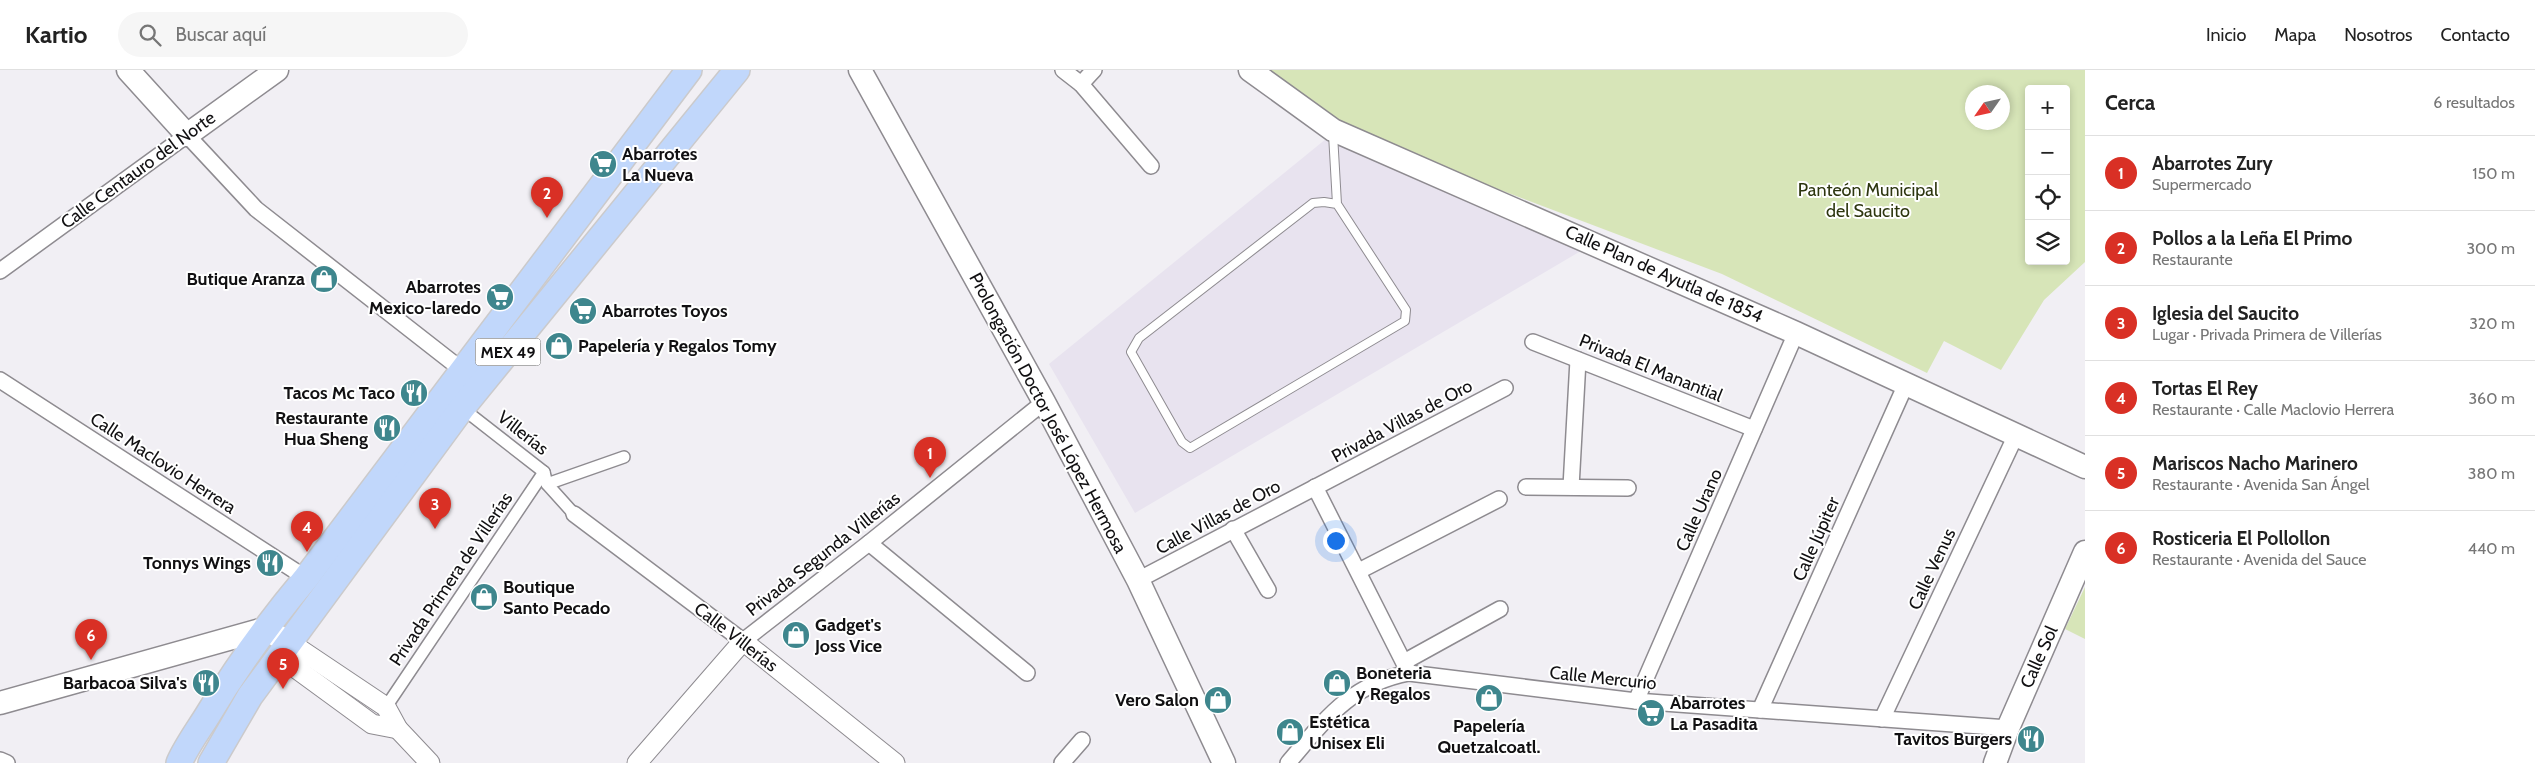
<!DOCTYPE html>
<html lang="es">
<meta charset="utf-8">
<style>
:root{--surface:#fff;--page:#f6f6f6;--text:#222;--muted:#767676;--line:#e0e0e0;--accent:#d93025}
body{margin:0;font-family:Cabin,sans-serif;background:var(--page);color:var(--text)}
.controls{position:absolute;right:15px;top:15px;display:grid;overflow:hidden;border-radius:5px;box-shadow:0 2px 8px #0003}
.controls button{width:45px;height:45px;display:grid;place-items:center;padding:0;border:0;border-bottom:1px solid var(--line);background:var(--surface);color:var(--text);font:25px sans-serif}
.compass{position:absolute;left:1965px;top:15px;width:45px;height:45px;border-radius:50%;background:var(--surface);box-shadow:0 2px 8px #0003;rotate:236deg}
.you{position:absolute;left:1335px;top:470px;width:18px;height:18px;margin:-12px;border:4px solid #fff;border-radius:50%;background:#1a73e8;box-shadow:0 0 0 8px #1a73e833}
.badge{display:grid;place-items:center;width:32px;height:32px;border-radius:50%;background:var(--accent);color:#fff;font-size:16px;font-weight:700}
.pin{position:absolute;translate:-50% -41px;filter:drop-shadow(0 1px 2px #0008)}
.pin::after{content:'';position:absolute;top:26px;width:18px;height:15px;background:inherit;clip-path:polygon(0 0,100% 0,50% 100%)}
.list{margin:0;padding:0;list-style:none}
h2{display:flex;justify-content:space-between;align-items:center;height:65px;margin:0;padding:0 20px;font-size:21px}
h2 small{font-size:16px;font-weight:400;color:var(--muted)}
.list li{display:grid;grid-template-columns:32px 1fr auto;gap:15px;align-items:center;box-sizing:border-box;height:75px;padding:0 20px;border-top:1px solid var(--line)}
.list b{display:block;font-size:19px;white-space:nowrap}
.list p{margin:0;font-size:16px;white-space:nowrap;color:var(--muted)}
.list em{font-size:16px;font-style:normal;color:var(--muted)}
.icon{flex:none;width:28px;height:28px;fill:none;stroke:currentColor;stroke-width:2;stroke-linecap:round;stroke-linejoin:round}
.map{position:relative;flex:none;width:2085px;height:693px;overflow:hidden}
header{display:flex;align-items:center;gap:30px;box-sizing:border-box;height:70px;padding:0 25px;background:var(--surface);border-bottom:1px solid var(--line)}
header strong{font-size:24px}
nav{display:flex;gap:28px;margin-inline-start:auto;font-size:18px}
.search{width:350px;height:45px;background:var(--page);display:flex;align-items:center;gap:12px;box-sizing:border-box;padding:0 18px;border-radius:28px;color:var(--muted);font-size:19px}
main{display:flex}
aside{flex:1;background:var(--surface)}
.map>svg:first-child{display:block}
.built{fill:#e8e3ef}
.green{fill:#d7e5b8;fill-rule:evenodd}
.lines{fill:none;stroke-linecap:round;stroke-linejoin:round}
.service-casing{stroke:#8e8b90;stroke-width:10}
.pedestrian-casing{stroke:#8e8b90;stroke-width:14}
.minor-casing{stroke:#8e8b90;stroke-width:18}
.tertiary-casing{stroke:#8e8b90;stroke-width:21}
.secondary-casing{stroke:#8e8b90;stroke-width:25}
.primary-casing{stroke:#cbcacb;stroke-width:28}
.service{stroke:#fff;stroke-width:8}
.pedestrian{stroke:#fff;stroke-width:11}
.minor{stroke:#fff;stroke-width:15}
.tertiary{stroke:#fff;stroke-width:19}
.secondary{stroke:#fff;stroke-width:22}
.primary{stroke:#c1d7fb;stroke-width:25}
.labels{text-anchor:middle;stroke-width:4;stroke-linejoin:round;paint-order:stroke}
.shield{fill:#fff;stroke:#585859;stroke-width:1}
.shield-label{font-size:16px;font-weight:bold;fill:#111012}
.poi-label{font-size:18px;font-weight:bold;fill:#111012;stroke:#fff;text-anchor:start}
.street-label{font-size:18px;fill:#111012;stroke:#fff}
.park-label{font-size:18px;fill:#2d360f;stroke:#fff}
</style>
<header>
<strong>Kartio</strong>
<div class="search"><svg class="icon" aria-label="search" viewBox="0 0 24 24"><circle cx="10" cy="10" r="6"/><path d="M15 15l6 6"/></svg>Buscar aquí</div>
<nav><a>Inicio</a><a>Mapa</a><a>Nosotros</a><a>Contacto</a></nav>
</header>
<main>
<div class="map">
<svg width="2085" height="693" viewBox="0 0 2085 693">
<rect width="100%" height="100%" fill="#f1eff4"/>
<polygon class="built" points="1332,64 1591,175 1135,443 1049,294"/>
<g class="green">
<path d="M 1266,0 L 2085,0 L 2085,192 L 2044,230 L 2001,300 L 1944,271 L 1927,303 L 1722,204 L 1355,65 ZM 2029,19 L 2066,19 L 2066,191 L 2029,191 ZM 1972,22 L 2002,22 L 2002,52 L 1972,52 Z"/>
<polygon points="2085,517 2085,569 2065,559"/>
</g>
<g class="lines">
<defs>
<polyline id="service" points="1333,64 1337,134 1406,240 1405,251 1190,378 1182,372 1131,282 1139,268 1313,133 1324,132 1337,134"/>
<g id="pedestrian">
<polyline points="462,338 544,402 547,414 574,444"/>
<polyline points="547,414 624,387"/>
<polyline points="386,637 544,402"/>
</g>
<g id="minor">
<polyline points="1063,0 1081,14 1151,96"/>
<polyline points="1081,14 1094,0"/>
<polyline points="0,201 187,65 256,139 462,300"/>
<polyline points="1533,272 1754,359"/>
<polyline points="0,310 306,508"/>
<polyline points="1315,417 1409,603"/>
<polyline points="1526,417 1628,418"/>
<polyline points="1571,417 1578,290"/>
<polyline points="574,444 743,571 869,473 1044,332"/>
<polyline points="1233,459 1268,520"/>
<polyline points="869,473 1027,603"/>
<polyline points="1359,501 1499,429"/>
<polyline points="1138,510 1505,318"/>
<polyline points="1404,592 1500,539"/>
<polyline points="1636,631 1796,263"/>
<polyline points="1760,640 1906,314"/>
<polyline points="1882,649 2016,365"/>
<polyline points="0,690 7,693"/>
<polyline points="1062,693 1082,670"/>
<path d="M 1288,693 C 1325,650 1350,614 1409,603 L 1636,631 L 2008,658"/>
</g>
<g id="tertiary">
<polyline points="289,572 386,637 398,659 430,693"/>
<polyline points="279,586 372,654 398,659"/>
<polyline points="637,693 743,571 895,693"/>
</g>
<g id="secondary">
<polyline points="128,0 187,65 277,0"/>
<polyline points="860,0 1044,332 1138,510 1224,693"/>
<polyline points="1250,0 1333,60 1796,263 2085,397"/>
<polyline points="0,633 264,559 289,572"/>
<polyline points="1995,693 2008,658 2085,482"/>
</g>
<g id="primary">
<path d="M 179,693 C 186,677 197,662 207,646 C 236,598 269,552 306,508 L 689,0"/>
<polyline points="211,693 250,626 462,338 737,0"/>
</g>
</defs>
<use href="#service" class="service-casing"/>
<use href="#pedestrian" class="pedestrian-casing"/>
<use href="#minor" class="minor-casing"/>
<use href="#tertiary" class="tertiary-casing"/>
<use href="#secondary" class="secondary-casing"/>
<use href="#primary" class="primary-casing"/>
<use href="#service" class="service"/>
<use href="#pedestrian" class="pedestrian"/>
<use href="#minor" class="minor"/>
<use href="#tertiary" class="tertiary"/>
<use href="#secondary" class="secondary"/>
<use href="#primary" class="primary"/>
</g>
<defs>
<symbol id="supermarket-disc" viewBox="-11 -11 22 22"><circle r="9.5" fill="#3e868d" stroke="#fff"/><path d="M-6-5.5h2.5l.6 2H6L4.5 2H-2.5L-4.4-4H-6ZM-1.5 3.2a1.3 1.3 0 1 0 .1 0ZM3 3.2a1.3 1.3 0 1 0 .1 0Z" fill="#fff"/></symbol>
<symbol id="shop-disc" viewBox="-11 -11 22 22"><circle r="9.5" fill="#3e868d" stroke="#fff"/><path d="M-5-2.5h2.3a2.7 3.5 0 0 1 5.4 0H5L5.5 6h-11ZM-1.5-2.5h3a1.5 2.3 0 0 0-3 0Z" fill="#fff"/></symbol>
<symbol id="restaurant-disc" viewBox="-11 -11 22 22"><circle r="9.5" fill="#3e868d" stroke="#fff"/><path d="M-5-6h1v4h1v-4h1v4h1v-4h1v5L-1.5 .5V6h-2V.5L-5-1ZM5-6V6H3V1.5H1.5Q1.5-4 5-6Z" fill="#fff"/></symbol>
</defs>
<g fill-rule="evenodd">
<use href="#supermarket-disc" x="587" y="78" width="32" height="32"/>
<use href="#shop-disc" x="308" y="193" width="32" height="32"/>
<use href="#supermarket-disc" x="484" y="211" width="32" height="32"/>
<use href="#supermarket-disc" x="567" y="225" width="32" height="32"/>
<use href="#shop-disc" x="543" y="260" width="32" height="32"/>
<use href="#restaurant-disc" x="398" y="307" width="32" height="32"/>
<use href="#restaurant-disc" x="371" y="342" width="32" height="32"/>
<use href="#restaurant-disc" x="254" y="477" width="32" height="32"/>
<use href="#shop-disc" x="468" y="511" width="32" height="32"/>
<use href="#shop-disc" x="780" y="549" width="32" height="32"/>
<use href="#restaurant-disc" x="190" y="597" width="32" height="32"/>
<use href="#shop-disc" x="1321" y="597" width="32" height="32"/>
<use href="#shop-disc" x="1473" y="612" width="32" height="32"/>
<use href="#shop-disc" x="1202" y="614" width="32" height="32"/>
<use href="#supermarket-disc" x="1635" y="627" width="32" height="32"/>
<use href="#shop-disc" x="1274" y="646" width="32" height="32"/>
<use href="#restaurant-disc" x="2015" y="653" width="32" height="32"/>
</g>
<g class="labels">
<rect class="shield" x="475.5" y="268.5" width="65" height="27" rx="4"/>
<g class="shield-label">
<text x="508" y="288">MEX 49</text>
</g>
<g class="poi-label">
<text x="622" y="90">Abarrotes<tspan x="622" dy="21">La Nueva</tspan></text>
<text x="305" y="215" text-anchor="end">Butique Aranza</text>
<text x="481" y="223" text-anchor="end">Abarrotes<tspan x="481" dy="21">Mexico-laredo</tspan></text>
<text x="602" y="247">Abarrotes Toyos</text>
<text x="578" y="282">Papelería y Regalos Tomy</text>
<text x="395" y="329" text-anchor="end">Tacos Mc Taco</text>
<text x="368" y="354" text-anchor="end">Restaurante<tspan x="368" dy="21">Hua Sheng</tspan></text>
<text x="251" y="499" text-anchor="end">Tonnys Wings</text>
<text x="503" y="523">Boutique<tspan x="503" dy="21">Santo Pecado</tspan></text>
<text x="815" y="561">Gadget's<tspan x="815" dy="21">Joss Vice</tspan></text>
<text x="1356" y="609">Boneteria<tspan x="1356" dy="21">y Regalos</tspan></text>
<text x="187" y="619" text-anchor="end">Barbacoa Silva's</text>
<text x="1199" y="636" text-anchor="end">Vero Salon</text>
<text x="1670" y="639">Abarrotes<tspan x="1670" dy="21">La Pasadita</tspan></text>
<text x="1309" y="658">Estética<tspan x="1309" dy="21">Unisex Eli</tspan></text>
<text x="1489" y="662" text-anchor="middle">Papelería<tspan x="1489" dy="21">Quetzalcoatl.</tspan></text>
<text x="2012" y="675" text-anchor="end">Tavitos Burgers</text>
</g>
<g class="street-label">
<text transform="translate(138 100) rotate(-36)" y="6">Calle Centauro del Norte</text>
<text transform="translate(1664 204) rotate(24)" y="6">Calle Plan de Ayutla de 1854</text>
<text transform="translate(1651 298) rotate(22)" y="6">Privada El Manantial</text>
<text transform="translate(1048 343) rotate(62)" y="6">Prolongación Doctor José López Hermosa</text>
<text transform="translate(1402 351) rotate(-28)" y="6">Privada Villas de Oro</text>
<text transform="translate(523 363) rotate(38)" y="6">Villerías</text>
<text transform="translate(163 393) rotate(33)" y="6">Calle Maclovio Herrera</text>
<text transform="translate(1699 440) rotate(-66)" y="6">Calle Urano</text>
<text transform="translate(1218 447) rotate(-28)" y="6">Calle Villas de Oro</text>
<text transform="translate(1816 469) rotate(-66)" y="6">Calle Júpiter</text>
<text transform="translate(823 484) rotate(-38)" y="6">Privada Segunda Villerías</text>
<text transform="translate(1932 499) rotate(-65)" y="6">Calle Venus</text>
<text transform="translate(451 509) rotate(-56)" y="6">Privada Primera de Villerías</text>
<text transform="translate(736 567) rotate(38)" y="6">Calle Villerías</text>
<text transform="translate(2039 587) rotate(-66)" y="6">Calle Sol</text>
<text transform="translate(1603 608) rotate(6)" y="6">Calle Mercurio</text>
</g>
<g class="park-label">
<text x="1868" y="126">Panteón Municipal<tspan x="1868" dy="21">del Saucito</tspan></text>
</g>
</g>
</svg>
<div class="controls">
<button>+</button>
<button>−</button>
<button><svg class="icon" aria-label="locate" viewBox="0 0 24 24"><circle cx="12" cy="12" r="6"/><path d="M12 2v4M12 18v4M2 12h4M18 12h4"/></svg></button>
<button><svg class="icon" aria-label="layers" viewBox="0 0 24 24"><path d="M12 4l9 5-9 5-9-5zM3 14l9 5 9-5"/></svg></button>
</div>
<svg class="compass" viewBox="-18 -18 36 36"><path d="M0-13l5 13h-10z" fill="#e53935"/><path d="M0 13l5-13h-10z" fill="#767676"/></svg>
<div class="you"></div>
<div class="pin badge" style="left:930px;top:408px">1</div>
<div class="pin badge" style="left:547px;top:148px">2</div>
<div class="pin badge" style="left:435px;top:459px">3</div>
<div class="pin badge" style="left:307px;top:482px">4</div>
<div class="pin badge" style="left:283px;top:619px">5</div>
<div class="pin badge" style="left:91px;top:590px">6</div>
</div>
<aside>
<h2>Cerca<small>6 resultados</small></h2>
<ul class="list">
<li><span class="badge">1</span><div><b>Abarrotes Zury</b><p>Supermercado</p></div><em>150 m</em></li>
<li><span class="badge">2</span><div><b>Pollos a la Leña El Primo</b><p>Restaurante</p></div><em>300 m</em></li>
<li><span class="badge">3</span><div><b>Iglesia del Saucito</b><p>Lugar · Privada Primera de Villerías</p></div><em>320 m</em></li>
<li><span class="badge">4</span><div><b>Tortas El Rey</b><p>Restaurante · Calle Maclovio Herrera</p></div><em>360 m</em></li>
<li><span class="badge">5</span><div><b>Mariscos Nacho Marinero</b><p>Restaurante · Avenida San Ángel</p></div><em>380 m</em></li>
<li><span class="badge">6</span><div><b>Rosticeria El Pollollon</b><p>Restaurante · Avenida del Sauce</p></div><em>440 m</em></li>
</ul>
</aside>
</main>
